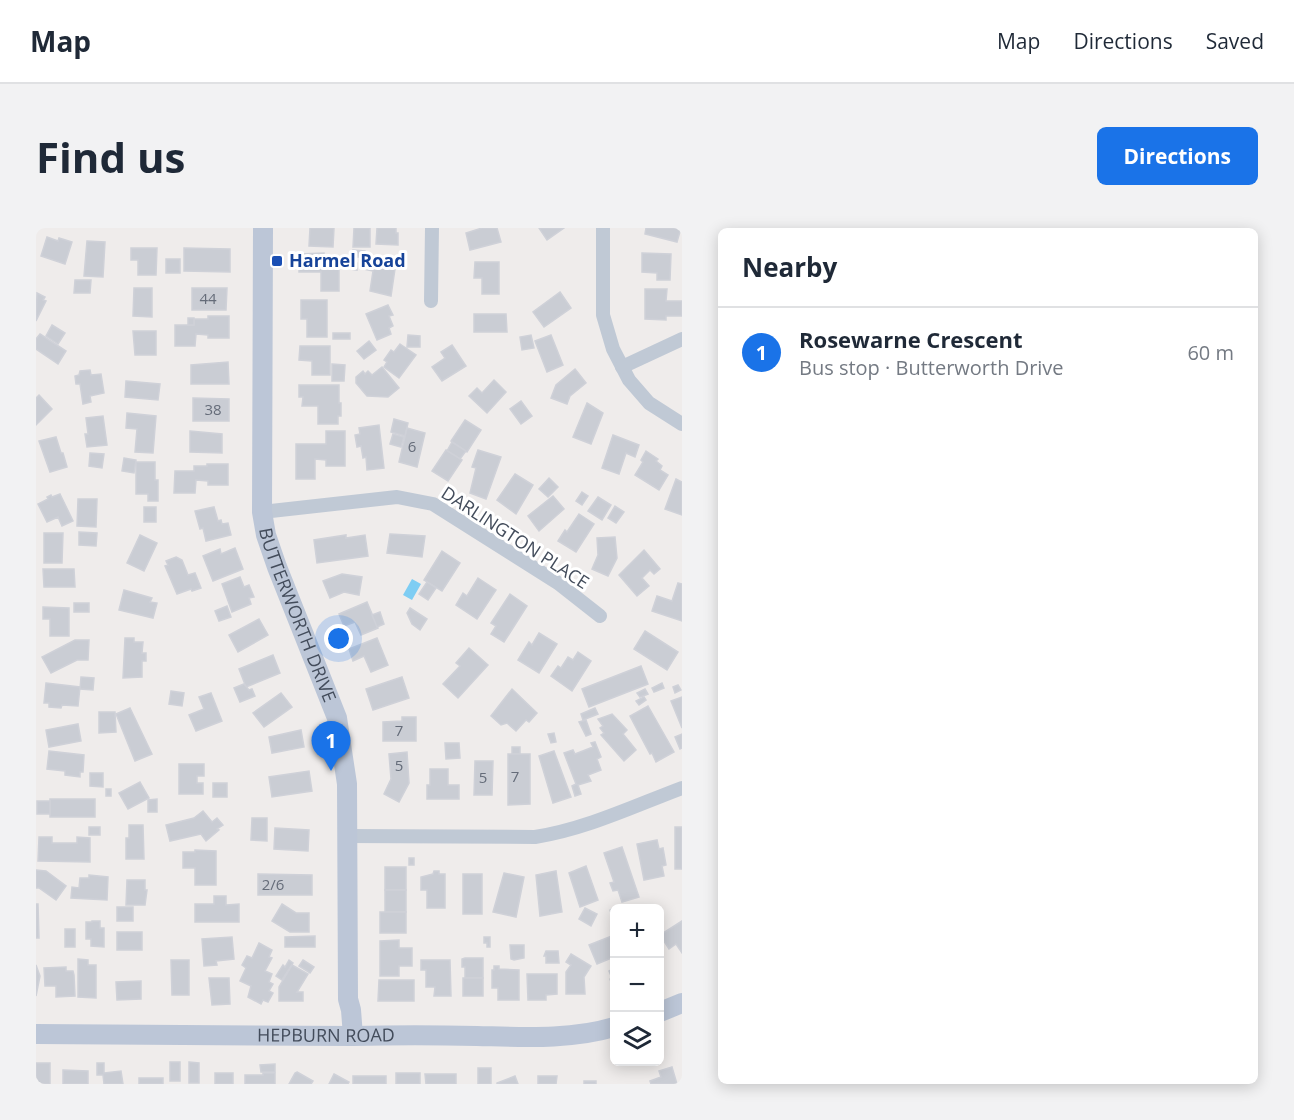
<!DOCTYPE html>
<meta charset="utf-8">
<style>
:root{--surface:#fff;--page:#f2f2f3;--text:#1f2937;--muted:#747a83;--line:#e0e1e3;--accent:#1a73e8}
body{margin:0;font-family:"Open Sans",sans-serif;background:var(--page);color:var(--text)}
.controls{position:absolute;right:18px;bottom:18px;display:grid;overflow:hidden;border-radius:9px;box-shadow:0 3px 15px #0003}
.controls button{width:54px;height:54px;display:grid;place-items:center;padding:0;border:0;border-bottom:2px solid var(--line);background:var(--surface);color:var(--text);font:30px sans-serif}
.you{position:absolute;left:303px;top:411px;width:21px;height:21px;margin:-15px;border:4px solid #fff;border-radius:50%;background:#1a73e8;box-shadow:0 0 0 9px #1a73e833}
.badge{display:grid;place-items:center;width:39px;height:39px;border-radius:50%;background:var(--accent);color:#fff;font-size:20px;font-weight:700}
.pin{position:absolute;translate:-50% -50px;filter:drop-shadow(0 2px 3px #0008)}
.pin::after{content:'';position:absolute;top:32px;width:21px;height:18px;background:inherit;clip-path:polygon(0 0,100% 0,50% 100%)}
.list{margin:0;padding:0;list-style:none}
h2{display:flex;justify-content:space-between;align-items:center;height:78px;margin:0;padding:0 24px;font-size:26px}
h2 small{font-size:20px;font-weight:400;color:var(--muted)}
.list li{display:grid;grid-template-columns:39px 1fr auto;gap:18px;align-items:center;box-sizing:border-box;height:90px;padding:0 24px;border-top:2px solid var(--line)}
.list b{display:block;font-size:22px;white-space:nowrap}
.list p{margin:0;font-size:20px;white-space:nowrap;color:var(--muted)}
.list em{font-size:20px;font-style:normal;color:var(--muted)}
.icon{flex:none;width:33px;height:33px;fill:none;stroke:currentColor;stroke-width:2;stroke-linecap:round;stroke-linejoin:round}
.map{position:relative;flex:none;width:646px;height:856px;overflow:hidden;border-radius:9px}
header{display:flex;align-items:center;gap:36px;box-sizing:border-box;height:84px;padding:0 30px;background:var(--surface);border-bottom:2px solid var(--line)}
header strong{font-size:28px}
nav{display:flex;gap:33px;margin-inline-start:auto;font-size:21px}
.intro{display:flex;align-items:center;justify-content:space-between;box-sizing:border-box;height:144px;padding:0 36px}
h1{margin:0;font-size:42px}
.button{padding:15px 27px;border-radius:9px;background:var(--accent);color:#fff;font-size:21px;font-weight:700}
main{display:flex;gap:36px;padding:0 36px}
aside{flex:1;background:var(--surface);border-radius:9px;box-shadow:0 3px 15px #0003}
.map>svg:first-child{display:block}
.water{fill:#7ecdf3}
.building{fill:#cacdd4;stroke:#cfd1d8;stroke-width:1.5}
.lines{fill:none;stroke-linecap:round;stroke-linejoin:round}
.street{stroke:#c0c9d5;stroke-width:14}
.secondary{stroke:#bcc6d7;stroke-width:20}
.transit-dot{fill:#1a4fb4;stroke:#fff;stroke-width:2}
.labels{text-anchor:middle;stroke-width:6;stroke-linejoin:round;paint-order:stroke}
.number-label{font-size:15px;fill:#656c79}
.transit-label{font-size:18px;font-weight:bold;fill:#164399;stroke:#fff;text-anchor:start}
.street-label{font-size:18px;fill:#434c5b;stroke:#fff}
</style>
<header>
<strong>Map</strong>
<nav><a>Map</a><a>Directions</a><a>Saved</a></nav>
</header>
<div class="intro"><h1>Find us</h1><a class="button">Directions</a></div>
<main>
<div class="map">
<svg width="646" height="856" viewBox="0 0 646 856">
<rect width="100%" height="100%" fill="#efeceb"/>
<polygon class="water" points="376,351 385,356 376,372 367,367"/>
<g class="building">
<polygon points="274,0 298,0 297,19 273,18"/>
<polygon points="318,0 334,0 334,19 317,19"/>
<polygon points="341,0 360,0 360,5 362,5 362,17 340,16"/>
<polygon points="446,0 461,0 465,14 434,22 430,5"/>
<polygon points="503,0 528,0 511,12"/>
<polygon points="610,0 645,0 641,14 609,6"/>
<polygon points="11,9 22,13 23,10 36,14 29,36 5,28"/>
<polygon points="51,13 69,14 67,49 48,48"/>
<polygon points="95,20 121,20 120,47 102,47 102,32 95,32"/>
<polygon points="148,20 194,21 194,44 148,43"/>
<polygon points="317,22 329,23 329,29 317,29"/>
<polygon points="288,25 288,37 303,37 303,63 285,63 285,44 263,44 263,26"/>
<polygon points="606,25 635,26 634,52 621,52 621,45 606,44"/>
<polygon points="330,27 360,34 355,68 334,63 337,43 327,41"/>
<rect x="130" y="31" width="14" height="14"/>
<polygon points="439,34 463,34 463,66 446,66 446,50 438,50"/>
<polygon points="315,35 321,35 321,42 315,41"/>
<polygon points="39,52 55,52 54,65 38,65"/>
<polygon points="98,60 116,60 116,89 97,88"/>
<polygon points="156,60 191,60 190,82 156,82"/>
<polygon points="609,61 631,61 630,73 646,73 646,88 630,88 630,92 609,91"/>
<polygon points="524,64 535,80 508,99 497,84"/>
<polygon points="1,65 9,69 7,72 10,73 0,93"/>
<polygon points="265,72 291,72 291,109 271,109 271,91 265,91"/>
<polygon points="352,77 357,87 353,88 357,98 353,100 355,106 341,112 330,86"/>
<polygon points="438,86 470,86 471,104 438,104"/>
<polygon points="172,88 193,88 193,110 172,110 172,107 160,106 159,118 139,118 139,97 158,97 158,91 172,91"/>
<rect x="152" y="90" width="6" height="7"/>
<polygon points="16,97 29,105 22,116 10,108"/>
<polygon points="97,103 120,103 120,127 99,127"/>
<rect x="297" y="105" width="17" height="6"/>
<polygon points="4,106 30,123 22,136 0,121 0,111"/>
<polygon points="372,107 384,108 384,119 371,119"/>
<polygon points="495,107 498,120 486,122 484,109"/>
<polygon points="515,107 527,137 511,144 499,113"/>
<polygon points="333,113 340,122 328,131 321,123"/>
<polygon points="364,116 380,127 363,150 348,139 351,134 348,132 355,122 358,124"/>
<polygon points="416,117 430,138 406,153 396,139 409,130 405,124"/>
<polygon points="264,118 294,118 294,147 276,147 276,133 263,132"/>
<polygon points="192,134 193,156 155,156 155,137"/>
<polygon points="296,136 309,137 308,153 296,153"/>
<polygon points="346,139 363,160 352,169 331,168 320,155 320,149 327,143 329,146 332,143 336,147"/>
<polygon points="539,141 550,155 534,168 531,176 515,170 520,157"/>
<polygon points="54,142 55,147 65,146 68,165 54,168 55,174 47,176 44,156 40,156 39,148 43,147 44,143"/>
<polygon points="458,152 470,164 451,185 433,168 441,160 446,165"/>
<polygon points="90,153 124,156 122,172 89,169"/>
<polygon points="263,157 303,157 303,175 305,175 305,188 302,188 302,196 282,196 282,178 266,178 267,169 263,169"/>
<polygon points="3,167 16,181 0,197 0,170"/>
<polygon points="157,170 193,171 193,193 157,193"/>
<polygon points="485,173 496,188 485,196 474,181"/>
<polygon points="551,175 567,185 555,216 537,209"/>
<polygon points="91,185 120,188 117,225 99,224 101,201 90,200"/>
<polygon points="67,188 71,217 51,219 49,206 52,206 50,190"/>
<polygon points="358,191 372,195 369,208 355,204"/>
<polygon points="429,192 445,202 431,224 415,213"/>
<polygon points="343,197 348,240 331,242 330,229 327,230 325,218 321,219 319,207 324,206 323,200"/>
<polygon points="371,200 389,205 381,239 363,234"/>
<polygon points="154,203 186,206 186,225 154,224"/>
<polygon points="290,203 309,203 309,238 290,238 290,232 279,231 279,251 260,251 260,216 290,216"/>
<polygon points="357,206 368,209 365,219 354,216"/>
<polygon points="577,207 603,217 599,229 590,225 583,246 566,240"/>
<polygon points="20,209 25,225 27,225 31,239 14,244 3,213"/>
<polygon points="416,214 430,223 424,231 411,223"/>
<polygon points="410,222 426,232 412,253 396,243"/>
<polygon points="442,222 465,229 450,271 434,265 440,240 436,239"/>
<polygon points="610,223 622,231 620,233 626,238 624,242 632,247 623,262 599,247 607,234 605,232"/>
<polygon points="54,225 68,226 66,240 53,238"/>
<polygon points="88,230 100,232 98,245 86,243"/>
<polygon points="100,234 119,234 119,252 122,252 122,273 112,273 112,266 100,266"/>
<polygon points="171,236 192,236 192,257 172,257 172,253 160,252 159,265 138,265 139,243 158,243 158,238 171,238"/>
<polygon points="479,246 497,257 480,286 461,272"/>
<polygon points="513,250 522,259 512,269 503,261"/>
<polygon points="640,251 646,254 646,287 629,281"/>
<polygon points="546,264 552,268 546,277 540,273"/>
<polygon points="24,266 37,293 26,298 22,289 11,294 2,276 12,271 11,269 15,267 16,269"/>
<polygon points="517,268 528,281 503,303 492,288"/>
<polygon points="562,269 575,277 566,292 552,283"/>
<polygon points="42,271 61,271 60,299 41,298"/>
<polygon points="579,278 588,284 580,295 572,290"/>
<rect x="108" y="279" width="12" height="15"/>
<polygon points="178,279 182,293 185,292 186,296 192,295 195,307 170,313 167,300 164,301 159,283"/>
<polygon points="543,286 558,296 540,324 522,313 529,302 531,304"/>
<polygon points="43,304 61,305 60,318 43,317"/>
<polygon points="8,305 27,305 26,335 8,335"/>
<polygon points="354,306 389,308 386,329 351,325"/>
<polygon points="104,307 121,315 108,343 91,335"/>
<polygon points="310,307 310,310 329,307 332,328 281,335 278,312"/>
<polygon points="579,309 581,330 572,348 556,341 562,327 561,310"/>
<polygon points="199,320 207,341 177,353 167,328 184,321 185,326"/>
<polygon points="608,322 624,341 618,346 614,342 606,350 613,358 601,368 583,347"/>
<polygon points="406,323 424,335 406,363 388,352"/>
<polygon points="140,329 146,332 152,347 159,345 165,360 156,363 155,361 141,366 129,338 132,337 130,333"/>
<polygon points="7,341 38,341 39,359 8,359"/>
<polygon points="306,346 326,349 323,367 308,364 294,370 287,353"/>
<polygon points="204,349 208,359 213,357 218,369 213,370 215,376 196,384 186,356"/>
<polygon points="442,350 460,362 441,391 420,377 427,365 431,368"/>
<polygon points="391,354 400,360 392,372 383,366"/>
<polygon points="642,355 646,356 646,393 616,383 621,368 636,373"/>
<polygon points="88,362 116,370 114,374 121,375 117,390 83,382"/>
<polygon points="474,366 491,378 468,414 455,406 460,398 455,395"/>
<polygon points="331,374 342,400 325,407 319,394 308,398 303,386"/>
<rect x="38" y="375" width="15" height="9"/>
<polygon points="191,378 195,389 183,393 179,383"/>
<polygon points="7,379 33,380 33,408 14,408 14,391 7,391"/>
<polygon points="374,380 391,391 384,402 376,396 371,385"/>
<polygon points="344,384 348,396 341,399 336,387"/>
<polygon points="223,391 232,407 202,424 193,407"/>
<polygon points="609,403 642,424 631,442 598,421"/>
<polygon points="503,405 521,416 503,445 482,432 493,414 496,417"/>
<polygon points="89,410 98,410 98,414 107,414 106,425 110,425 110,433 106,433 106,449 87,450"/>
<polygon points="341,410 352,437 335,444 328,428 317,433 313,421"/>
<polygon points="39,412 53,412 52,432 41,432 15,445 6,429"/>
<polygon points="433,420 452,437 422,470 407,456 424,438 420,435"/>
<polygon points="542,424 555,433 536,463 515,448 522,438 525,440 532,429 537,432"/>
<polygon points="237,427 244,445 210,459 203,441"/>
<polygon points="605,438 612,456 553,479 546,461"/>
<polygon points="45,449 58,450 57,462 44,461"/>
<polygon points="366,449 373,470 337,482 330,461"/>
<polygon points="10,455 44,459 42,478 26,477 25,480 13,479 13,475 8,475"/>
<polygon points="626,455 628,460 618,464 616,460"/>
<polygon points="208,456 213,462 216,461 219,468 204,474 198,460"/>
<polygon points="642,457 645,462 639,465 637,459"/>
<polygon points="476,461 501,485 493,494 490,492 480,503 471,495 465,497 455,488"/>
<polygon points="609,461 612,466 604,469 601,465"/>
<polygon points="135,463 148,465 146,478 133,476"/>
<polygon points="175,465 186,493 160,503 153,487 168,481 163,469"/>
<polygon points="245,465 256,479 228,499 217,485"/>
<polygon points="608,469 610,472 603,477 600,473"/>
<polygon points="646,469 646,500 635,473"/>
<polygon points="612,478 638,524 620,534 616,525 614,526 594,488"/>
<polygon points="94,480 116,526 99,533 80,486"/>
<polygon points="559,480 562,486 547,492 545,486"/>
<polygon points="63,484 79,484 80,504 63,505"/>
<polygon points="576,486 591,502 587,506 600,522 588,533 565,507 568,505 564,500 567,498 562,491"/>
<polygon points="366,489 380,489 380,513 347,513 347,494 366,493"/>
<polygon points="550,492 555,506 550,508 543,494"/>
<polygon points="42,496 45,513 13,519 10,502"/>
<polygon points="265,502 268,519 236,525 233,509"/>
<polygon points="518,505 520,514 515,515 512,506"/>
<polygon points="646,506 646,520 644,521 639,509"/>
<polygon points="559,514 565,529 561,531 565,542 552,547 555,553 542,557 545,566 539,568 536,558 540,556 528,525 537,522 539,526 557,519 555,515"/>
<polygon points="409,515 423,515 424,530 410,531"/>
<rect x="476" y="519" width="8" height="7"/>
<polygon points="13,523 48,527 47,544 44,544 44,549 29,547 29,543 11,541"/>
<polygon points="518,523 535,569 517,575 503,528"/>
<polygon points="371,524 373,555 363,574 348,566 355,551 353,526"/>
<polygon points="472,526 494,526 494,576 472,577"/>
<polygon points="439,533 457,533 456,567 438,567"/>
<polygon points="143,536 168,536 168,548 161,548 161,555 167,555 167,566 143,566"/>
<polygon points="394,541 412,541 412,557 423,557 423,571 391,571 391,557 394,557"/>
<polygon points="273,543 276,563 236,569 233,549"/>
<polygon points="54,545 67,545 67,559 54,558"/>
<polygon points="104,554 113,570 92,581 83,565"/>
<rect x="177" y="555" width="14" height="14"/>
<rect x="70" y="561" width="5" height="7"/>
<rect x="14" y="571" width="45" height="18"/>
<polygon points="121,571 121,584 112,584 112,572"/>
<rect x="1" y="573" width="13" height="13"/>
<polygon points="167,583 176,594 181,590 187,597 181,601 183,602 170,613 165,606 134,613 130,597 158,590"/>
<polygon points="216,590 231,590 231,613 215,612"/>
<polygon points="93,597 107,597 108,631 90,631 90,610 93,610"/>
<rect x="53" y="599" width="11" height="8"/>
<rect x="639" y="599" width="7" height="42"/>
<polygon points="239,600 273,602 272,623 238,621"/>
<polygon points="3,609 16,609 16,615 41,615 41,609 54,610 54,634 2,633"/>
<polygon points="621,612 623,621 627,620 630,637 626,638 628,648 608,652 601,616"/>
<polygon points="586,619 603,669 586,674 582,662 577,663 574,655 578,654 568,625"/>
<polygon points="159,622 180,623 180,657 159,657 159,640 147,640 147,624 159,624"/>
<rect x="373" y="630" width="5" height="7"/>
<polygon points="550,638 562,672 544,679 533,645"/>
<rect x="349" y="639" width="21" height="23"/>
<polygon points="0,642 10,643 30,658 20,672 3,660 0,660"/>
<polygon points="398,643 403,643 403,646 409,646 409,680 391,680 391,662 385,662 385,649 397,646"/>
<polygon points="520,643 526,684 504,688 500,647"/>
<polygon points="468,645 488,649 480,689 457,684"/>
<polygon points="222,646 276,647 276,667 222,667"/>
<rect x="427" y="646" width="19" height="40"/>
<polygon points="53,647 72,649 71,672 35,670 36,659 43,660 44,650 53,650"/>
<polygon points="91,652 109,652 109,662 111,662 109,677 90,677"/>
<rect x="349" y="662" width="21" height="22"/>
<polygon points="178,668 190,668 190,677 203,676 203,694 159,694 159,676 178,676"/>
<polygon points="0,676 2,676 3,710 0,710"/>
<polygon points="246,676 260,685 273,685 273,704 254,704 236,693"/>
<polygon points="582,678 582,680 578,680 578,693 574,682"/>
<rect x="81" y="679" width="16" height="14"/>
<polygon points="549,680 561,686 555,698 543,691"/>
<rect x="344" y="684" width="26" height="21"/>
<polygon points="56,693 64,693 64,700 68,700 68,719 55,718 55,711 50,711 50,694 56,694"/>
<polygon points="646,693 646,725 640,716 633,721 624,707"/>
<rect x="29" y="701" width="10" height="18"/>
<rect x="81" y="704" width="25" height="18"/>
<polygon points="578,707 578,729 561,736 553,717"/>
<polygon points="279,708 279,719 249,719 249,709"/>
<polygon points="196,709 198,731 180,733 181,737 168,738 166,711"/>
<polygon points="448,709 454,709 454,719 451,719 451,715 448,715"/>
<polygon points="363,712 363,720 376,720 376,738 363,738 363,748 344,748 344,713"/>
<polygon points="223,715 236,722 233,729 236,730 229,743 236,746 233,754 237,756 233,763 237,765 232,774 227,772 225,776 212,769 215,758 204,753 210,740 206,737 211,728 216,730"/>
<polygon points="474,717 488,717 488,730 478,732 475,731"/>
<polygon points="510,723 522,723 523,735 510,735 510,728 508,728"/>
<polygon points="535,726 555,738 548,749 549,766 530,766 530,744 535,737 530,734"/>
<polygon points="429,730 447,730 447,750 429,750 429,739 426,739 426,731"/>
<polygon points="42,731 52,732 52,737 60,737 60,770 42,769"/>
<polygon points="135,732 153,732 153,767 136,767"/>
<polygon points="253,732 257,735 246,752 240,748 247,737 249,739"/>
<polygon points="267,732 278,739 274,745 263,738"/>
<polygon points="385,732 414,732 415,768 398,768 399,759 390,759 390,742 385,742"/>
<polygon points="0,737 4,748 0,768"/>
<polygon points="256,737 272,746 261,764 267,764 267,773 243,773 243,759"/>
<polygon points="458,738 463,738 463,741 483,742 483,772 462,772 462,760 456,760 456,742 458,742"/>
<polygon points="30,739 30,743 37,743 38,747 39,768 20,769 20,758 9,758 8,740"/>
<polygon points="578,740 578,762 574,751 576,750 573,743"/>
<polygon points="491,746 521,746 521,766 510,767 510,772 492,772"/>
<polygon points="173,750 193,750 194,776 176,777"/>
<rect x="427" y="750" width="20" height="18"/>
<polygon points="343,752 378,752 378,773 342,773"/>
<polygon points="105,753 105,771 81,772 80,754"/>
<rect x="134" y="834" width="10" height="19"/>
<polygon points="153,834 163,835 163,855 153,855"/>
<rect x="0" y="835" width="14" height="21"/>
<polygon points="61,835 68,835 68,845 85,843 87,856 68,856 67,847 61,847"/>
<polygon points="239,836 239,844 225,844 224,837"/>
<polygon points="636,839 641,856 615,856 614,853 625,849 623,843"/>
<rect x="442" y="840" width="13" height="16"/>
<polygon points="27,842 52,843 52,856 27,856"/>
<polygon points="261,844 277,853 275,856 253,856 259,845"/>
<rect x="179" y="845" width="18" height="11"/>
<polygon points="227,845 239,845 239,856 209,856 209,847 227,847"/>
<rect x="360" y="845" width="24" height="11"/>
<polygon points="298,846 313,854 312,856 293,856"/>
<polygon points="389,846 420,846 420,856 390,856"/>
<rect x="317" y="848" width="33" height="8"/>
<polygon points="479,848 482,856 461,856 461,855"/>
<polygon points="502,848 521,848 520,856 502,856"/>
<rect x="103" y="850" width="24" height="6"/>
<rect x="548" y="853" width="12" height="3"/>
</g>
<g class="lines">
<g class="street">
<polyline points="567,0 567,87 577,121 593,152 613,175 646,196"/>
<polyline points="395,73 396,0"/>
<polyline points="586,139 646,111"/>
<polyline points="226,284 361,269 397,276 522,355 564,388"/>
<path d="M 310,608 L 499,609 C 550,601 598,578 646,560"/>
</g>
<g class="secondary">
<path id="s1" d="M 227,0 L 226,284 L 230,307 L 241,339 L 301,490 L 311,556 L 312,771 L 315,782 L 317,808"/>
<polyline points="624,784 646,775"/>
<path id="s2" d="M 0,806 L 317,808 C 358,807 400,807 441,808 C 486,809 535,812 578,799"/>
</g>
</g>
<rect class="transit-dot" x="235" y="27" width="12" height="12" rx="3"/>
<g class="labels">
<g class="number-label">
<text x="172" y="76">44</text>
<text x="177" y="187">38</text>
<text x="376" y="224">6</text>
<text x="363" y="508">7</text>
<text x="363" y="543">5</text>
<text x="479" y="554">7</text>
<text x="447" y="555">5</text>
<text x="237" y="662">2/6</text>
</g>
<g class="transit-label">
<text x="253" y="39">Harmel Road</text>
</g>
<g class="street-label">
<text transform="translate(479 310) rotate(33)" y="6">DARLINGTON PLACE</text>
<text dy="6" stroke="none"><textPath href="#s1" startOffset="393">BUTTERWORTH DRIVE</textPath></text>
<text dy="6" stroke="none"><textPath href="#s2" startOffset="290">HEPBURN ROAD</textPath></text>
</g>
</g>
</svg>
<div class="controls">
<button>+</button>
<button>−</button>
<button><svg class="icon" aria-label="layers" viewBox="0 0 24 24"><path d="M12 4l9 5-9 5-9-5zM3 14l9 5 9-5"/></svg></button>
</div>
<div class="you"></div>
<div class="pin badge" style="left:295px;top:543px">1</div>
</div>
<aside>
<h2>Nearby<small></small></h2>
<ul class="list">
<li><span class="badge">1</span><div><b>Rosewarne Crescent</b><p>Bus stop · Butterworth Drive</p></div><em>60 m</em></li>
</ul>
</aside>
</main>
